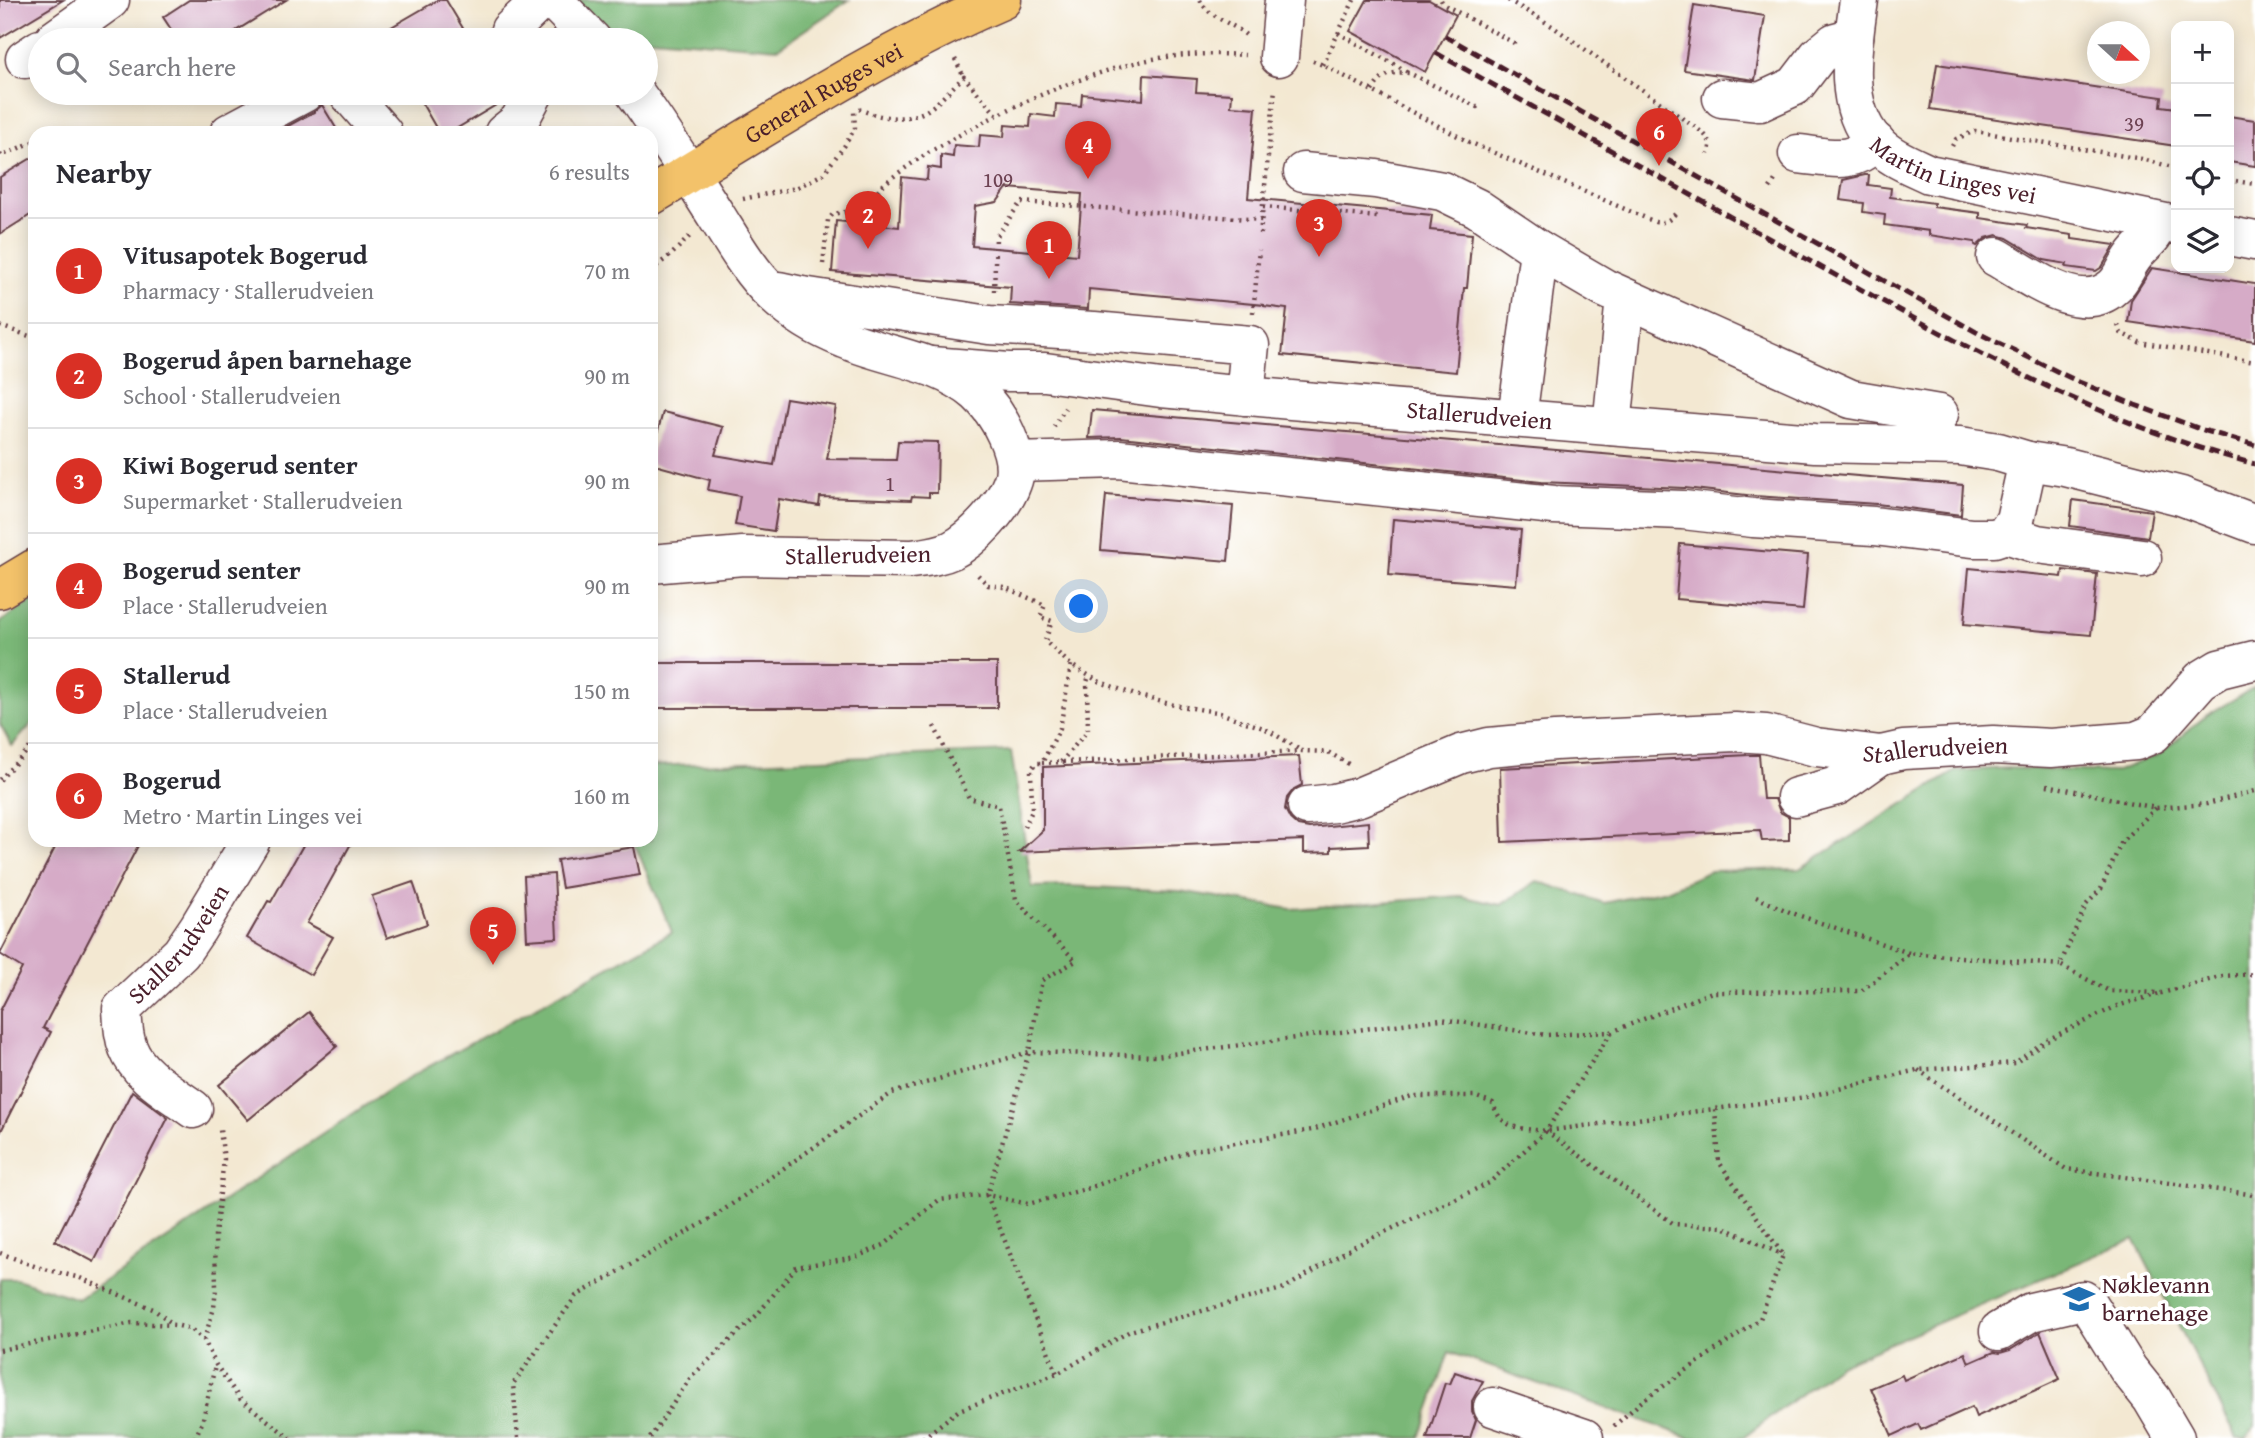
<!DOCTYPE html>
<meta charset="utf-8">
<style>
:root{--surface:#fff;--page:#f7f7f7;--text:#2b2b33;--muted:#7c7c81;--line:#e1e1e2;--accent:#d93025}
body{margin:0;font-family:"Gentium Book Plus",serif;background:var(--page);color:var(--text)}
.controls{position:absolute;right:21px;top:21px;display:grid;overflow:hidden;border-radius:14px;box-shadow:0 4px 18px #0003}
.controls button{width:63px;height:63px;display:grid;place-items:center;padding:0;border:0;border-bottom:2px solid var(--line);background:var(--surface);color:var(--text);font:35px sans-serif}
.compass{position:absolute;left:2087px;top:21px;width:63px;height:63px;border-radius:50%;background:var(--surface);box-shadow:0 4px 18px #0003;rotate:111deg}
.you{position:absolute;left:1082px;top:607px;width:24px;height:24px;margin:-18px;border:5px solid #fff;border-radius:50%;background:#1a73e8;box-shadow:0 0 0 10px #1a73e833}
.badge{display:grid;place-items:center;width:46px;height:46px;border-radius:50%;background:var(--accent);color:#fff;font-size:23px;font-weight:700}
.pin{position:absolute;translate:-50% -58px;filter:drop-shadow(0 2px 4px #0008)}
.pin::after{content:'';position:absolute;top:37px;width:24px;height:21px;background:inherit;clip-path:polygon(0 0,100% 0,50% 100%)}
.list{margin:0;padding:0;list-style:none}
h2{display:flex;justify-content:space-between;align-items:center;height:91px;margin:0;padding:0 28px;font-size:30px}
h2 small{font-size:23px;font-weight:400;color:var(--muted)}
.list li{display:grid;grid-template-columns:46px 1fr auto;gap:21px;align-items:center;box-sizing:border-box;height:105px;padding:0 28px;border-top:2px solid var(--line)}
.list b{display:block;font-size:26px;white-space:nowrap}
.list p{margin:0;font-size:23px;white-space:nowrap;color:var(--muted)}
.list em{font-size:23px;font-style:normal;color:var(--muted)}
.icon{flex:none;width:38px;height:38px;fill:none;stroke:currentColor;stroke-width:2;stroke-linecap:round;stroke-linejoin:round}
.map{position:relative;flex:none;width:2255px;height:1438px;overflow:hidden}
.search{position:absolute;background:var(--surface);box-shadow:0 4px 18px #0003;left:28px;top:28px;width:630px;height:77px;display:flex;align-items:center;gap:18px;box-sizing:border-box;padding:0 24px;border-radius:38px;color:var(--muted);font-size:26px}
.panel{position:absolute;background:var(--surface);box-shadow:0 4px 18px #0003;left:28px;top:126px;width:630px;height:721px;border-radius:21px}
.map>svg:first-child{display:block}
.forest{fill:#7ab777;stroke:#626b51;stroke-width:2}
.building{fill:#d6abc7;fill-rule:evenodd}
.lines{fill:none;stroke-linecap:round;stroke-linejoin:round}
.minor-casing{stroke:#633d44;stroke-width:41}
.major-casing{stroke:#633d44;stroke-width:41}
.path{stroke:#633d44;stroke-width:4.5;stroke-dasharray:2 5;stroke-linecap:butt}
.minor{stroke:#fff;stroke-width:38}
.major{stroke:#f3c26a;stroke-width:38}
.rail{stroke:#4a1f2b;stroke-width:5;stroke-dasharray:10 5;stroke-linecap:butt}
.labels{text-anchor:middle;stroke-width:7;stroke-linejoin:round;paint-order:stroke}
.number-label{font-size:21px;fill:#6d4252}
.street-label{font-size:24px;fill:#4a1f2b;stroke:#fff}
.poi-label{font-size:24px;fill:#4a1f2b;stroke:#fff;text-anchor:start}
</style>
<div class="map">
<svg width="2255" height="1438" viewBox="0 0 2255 1438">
<rect width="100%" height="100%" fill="#fff"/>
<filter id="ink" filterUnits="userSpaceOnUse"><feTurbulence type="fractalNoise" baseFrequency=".0143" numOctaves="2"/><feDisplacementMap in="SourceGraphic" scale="14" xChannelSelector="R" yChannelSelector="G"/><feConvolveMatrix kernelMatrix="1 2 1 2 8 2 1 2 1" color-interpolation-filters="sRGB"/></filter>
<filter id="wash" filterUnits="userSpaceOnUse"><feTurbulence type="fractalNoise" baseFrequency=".00686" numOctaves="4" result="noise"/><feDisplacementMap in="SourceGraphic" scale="28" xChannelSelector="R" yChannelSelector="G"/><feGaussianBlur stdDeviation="1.57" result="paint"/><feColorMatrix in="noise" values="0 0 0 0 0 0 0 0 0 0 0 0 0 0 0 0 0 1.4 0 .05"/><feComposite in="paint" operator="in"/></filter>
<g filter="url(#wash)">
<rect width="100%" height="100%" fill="#f3e8d2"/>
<g class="forest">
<polygon points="555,0 849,0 778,48 626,36"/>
<polygon points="35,599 35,720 12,746 0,724 0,622"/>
<polygon points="2255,687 2255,1427 2246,1438 2237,1438 2134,1239 1839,1365 1743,1438 1691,1438 1449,1352 1420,1438 0,1438 0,1279 16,1279 78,1299 397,1084 672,932 633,840 651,840 651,766 1011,751 1032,887 1069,886 1180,891 1291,909 1460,896 1501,905 1537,881 1604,903 1667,890 1710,871 1799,869 1956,771 2007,768 2114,772 2158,755 2207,715"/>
</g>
<g id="blocks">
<g class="building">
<polygon points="0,0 63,0 0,38"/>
<polygon points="189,0 286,0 221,40 178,40 163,17"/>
<polygon points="438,0 446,0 470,40 369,40"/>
<polygon points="1367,0 1429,0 1456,15 1425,72 1350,31"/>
<polygon points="1694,5 1765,16 1755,80 1684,70"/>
<polygon points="1937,64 2162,97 2161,106 2176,108 2176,146 1930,109"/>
<path d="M 1144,75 L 1197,79 L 1196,92 L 1232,94 L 1231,106 L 1256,108 L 1248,198 L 1432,215 L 1430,230 L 1472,234 L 1467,288 L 1464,288 L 1456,372 L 1282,355 L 1287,309 L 1264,306 L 1264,305 L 1089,289 L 1088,309 L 1010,304 L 1011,287 L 832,272 L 836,221 L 899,227 L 902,177 L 927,180 L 928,167 L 941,169 L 941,155 L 953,157 L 954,145 L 979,147 L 980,135 L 1004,137 L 1005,125 L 1030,127 L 1031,114 L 1055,117 L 1056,104 L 1081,106 L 1082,94 L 1143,100 ZM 1007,188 L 1082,194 L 1077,255 L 972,246 L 975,206 L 997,202 Z"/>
<polygon points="416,93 509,93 506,99 449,133 439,133"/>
<polygon points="322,105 339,133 275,133 314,112"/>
<polygon points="2229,116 2255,120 2255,166 2229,162"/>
<polygon points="35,156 35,212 0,234 0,177"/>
<polygon points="1865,175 1869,175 1868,185 1891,188 1890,197 1934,203 1934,207 1980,213 1980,218 2027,225 2026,228 2072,235 2072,239 2115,245 2102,267 2096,271 2066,267 2067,264 2044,260 2007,238 1997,235 1986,238 1977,246 1975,245 1975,242 1929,235 1929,231 1884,225 1885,215 1863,212 1864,203 1840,200 1843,180"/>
<polygon points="2152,268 2255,284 2255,341 2128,322 2131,300"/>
<polygon points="786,398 836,406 827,459 896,460 898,441 938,442 937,493 929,493 929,497 912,496 911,500 820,497 819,506 779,499 774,531 735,525 740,496 708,490 710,480 651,464 651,456 663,412 723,427 715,455 774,465"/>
<polygon points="1092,410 1963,485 1961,515 1877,504 1755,496 1685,488 1541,482 1121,437 1089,438"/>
<polygon points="1106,495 1233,506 1228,561 1101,550"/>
<polygon points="2073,500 2152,511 2148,537 2070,526"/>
<polygon points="1393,519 1521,530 1516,585 1389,575"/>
<polygon points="1680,544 1808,555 1803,610 1676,599"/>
<polygon points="1969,568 2062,577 2063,570 2097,574 2091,635 1964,624"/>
<rect x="651" y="663" width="346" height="45"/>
<polygon points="1749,755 1759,755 1763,799 1775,799 1780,812 1789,817 1789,840 1762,841 1760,830 1502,842 1500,768"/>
<polygon points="1299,756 1302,785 1294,789 1287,798 1285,809 1290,819 1298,826 1309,828 1368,822 1369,845 1331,847 1331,852 1304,853 1304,840 1019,852 1043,830 1043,767"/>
<polygon points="59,840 141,840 43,1028 51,1032 0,1133 0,1011 22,968 0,954"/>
<polygon points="306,840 353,840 307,923 333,937 311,975 247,938 268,901 271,902"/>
<polygon points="634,847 640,875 562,888 557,860"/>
<polygon points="554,874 557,938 527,940 524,876"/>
<polygon points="413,882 427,924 387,938 372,896"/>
<polygon points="309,1012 337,1046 248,1120 219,1085"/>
<polygon points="132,1091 168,1118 94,1262 55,1241"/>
<polygon points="2040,1332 2060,1379 1976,1417 1972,1407 1921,1430 1918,1424 1892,1436 1871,1388 1902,1375 1904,1380 1965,1353 1969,1363 1994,1352 2000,1353 2010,1350"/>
<polygon points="1455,1372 1483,1381 1472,1401 1472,1411 1476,1420 1470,1438 1427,1438 1445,1383 1450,1384"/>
</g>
</g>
</g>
<g filter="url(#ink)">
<use href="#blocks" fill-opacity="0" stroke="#633d44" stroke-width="2"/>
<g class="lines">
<defs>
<g id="minor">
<polyline points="553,0 592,40"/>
<path id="s1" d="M 1859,0 C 1853,44 1841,104 1874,141 C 1889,157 1910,165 1929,174 L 2176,225"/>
<polyline points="54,40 110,0"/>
<polyline points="508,40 510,30 541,0"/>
<polyline points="1279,57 1284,0"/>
<polyline points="25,59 40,49"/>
<polyline points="348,93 383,133"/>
<path d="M 635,93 C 664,133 690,175 717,217 C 734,244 750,272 773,294 C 793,313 819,329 845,339 C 889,358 939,360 977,393 C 997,411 1023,456 1012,483 C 1004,506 974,539 952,550 C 939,556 926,557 911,559 L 743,556 L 651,564"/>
<polyline points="1722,98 1760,102 1795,86 1818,56 1835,42 1854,37"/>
<polyline points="229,133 304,93"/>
<polyline points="504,133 519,121 534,93"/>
<path d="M 1798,154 C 1830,157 1850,166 1876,142"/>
<polyline points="1303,172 1376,179 1442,191 1477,208 1539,250 1517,418"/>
<polyline points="2229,236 2255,241"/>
<polyline points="1539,250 1604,288 1851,399 1939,414"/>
<path d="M 1996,257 C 2027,274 2080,317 2113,287 C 2123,279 2126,266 2134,256 C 2144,242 2154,240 2159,222"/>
<polyline points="779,291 802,296 989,325 1094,331 1250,345 1245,396"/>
<path id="s2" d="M 931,366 L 1009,372 L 1045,372 L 1161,388 L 1291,400 L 1815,443 L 1960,446 L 1998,452 L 2028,461 L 2015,520 L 2006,534 L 1994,538 L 1972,538 L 1874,526 L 1753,518 L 1683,510 L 1554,505 L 1119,459 L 1015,462"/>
<polyline points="1612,426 1625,298"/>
<polyline points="2028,461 2066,467 2181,496 2255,524"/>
<polyline points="2006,534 2037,544 2142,558"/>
<polyline points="1796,797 1837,786 1881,755"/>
<path id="s3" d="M 1307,806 L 1334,803 L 1359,797 L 1461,754 L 1489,747 L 1555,741 L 1735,732 L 1766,734 L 1816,747 L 1881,755 L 1903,750 L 1993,745 L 2051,748 L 2136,741 L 2153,734 L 2201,680 L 2219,669 L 2255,660"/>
<path id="s4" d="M 193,1109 C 170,1092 138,1075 128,1048 C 123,1036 123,1022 122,1009 L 181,953 L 198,928 L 251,840"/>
<polyline points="1999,1331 2031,1312 2083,1300 2089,1306 2128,1369 2152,1399 2175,1438"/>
<polyline points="1493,1407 1584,1438"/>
</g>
<g id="major">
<path id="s5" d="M 651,196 C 766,127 879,53 1002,0"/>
<polyline points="0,589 35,568"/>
</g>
</defs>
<use href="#minor" class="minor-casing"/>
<use href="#major" class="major-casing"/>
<g class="path">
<path d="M 1200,0 C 1209,18 1231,22 1246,35"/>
<polyline points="1441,0 1443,4 1514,43 1514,46"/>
<path d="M 1508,0 L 1552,26 L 1703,133 C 1710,140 1712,144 1708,154"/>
<polyline points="1338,33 1408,72"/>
<polyline points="955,59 964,77"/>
<path d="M 1313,61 L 1323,65 L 1469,142 L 1655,222 C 1664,223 1669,221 1675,214"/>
<polyline points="1323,65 1354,0"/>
<path d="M 1372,91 C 1382,75 1391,71 1409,73 L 1477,107 L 1479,105"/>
<path d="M 859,109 C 879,118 905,122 926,111 C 939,103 952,87 964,77 L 997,115"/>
<polyline points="1952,146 1956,139 1975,131 2142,159 2176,168"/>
<polyline points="0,154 1,156 35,141"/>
<polyline points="2229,180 2255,184"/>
<polyline points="1770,188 1777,177"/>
<polyline points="743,199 796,188 823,174 845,145 855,128 854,112"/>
<polyline points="1263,207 1377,217"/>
<polyline points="1260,234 1275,89"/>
<path d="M 823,264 L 828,220 L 833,214 C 841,212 851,212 859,209 C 868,205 874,194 881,187 C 893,176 907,167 920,158 C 987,117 1061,81 1139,62 C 1172,54 1211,53 1245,55"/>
<polyline points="651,270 671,255 690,236"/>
<polyline points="994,291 996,237 1021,202 1262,220"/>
<polyline points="1253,313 1259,250"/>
<polyline points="2118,325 2121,333 2139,342 2255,362"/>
<polyline points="0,326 35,338"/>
<polyline points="1054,427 1065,408"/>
<polyline points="978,575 988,585 1004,587 1045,605 1040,617 1052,621 1045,641 1071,665 1098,681 1135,695 1174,705 1217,712 1266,729 1302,751"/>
<polyline points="934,726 969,798 999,806 1016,900 1076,961 1042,980 1029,1052 987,1195 1057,1374"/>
<polyline points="1061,762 1088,730 1087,682 1089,676"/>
<polyline points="1042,763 1302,751 1328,752 1350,765"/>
<path d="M 0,780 C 11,766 26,755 35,740"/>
<polyline points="2047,785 2156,808 2207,804 2255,791"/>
<polyline points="2156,808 2122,841 2101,889 2086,905 2060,965 2109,991 2162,993 2223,976 2255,974"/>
<polyline points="1024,827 1032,811 1031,769 1036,763 1042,763 1060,728 1071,665"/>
<polyline points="1756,897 1792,913 1909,953"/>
<polyline points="1918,1070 2066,1169 2249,1194 2255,1196"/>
<polyline points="1546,1131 1674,1224 1723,1227 1783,1255"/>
<polyline points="0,1253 37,1267 80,1278 153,1309 173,1324"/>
<polyline points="204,1340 214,1308 216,1288 215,1235 224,1159 220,1130"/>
<polyline points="0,1350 132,1323 175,1325 191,1329 204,1340 216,1365 240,1399 290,1438"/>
<polyline points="1614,1426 1641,1402 1760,1319 1783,1255 1719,1162 1715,1109"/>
<polyline points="195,1438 202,1423 215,1366"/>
<polyline points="518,1438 513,1384 576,1296 712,1218 892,1093 1029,1052 1156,1056 1441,1019 1546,1035 1611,1032 1712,992 1861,991 1910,953 2060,965"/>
<path d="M 650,1438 L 691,1377 L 757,1315 L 796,1267 L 856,1257 L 884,1245 L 939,1200 L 987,1195 L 1028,1204 L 1086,1189 L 1194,1150 L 1312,1130 L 1412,1096 L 1474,1096 L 1493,1103 C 1501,1131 1522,1128 1546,1131 L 1806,1097 L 1917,1070 L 2015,1063 L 2045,1041 L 2117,1006 L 2162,993"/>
<polyline points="923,1438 959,1410 1057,1374 1130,1331 1285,1288 1353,1247 1489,1183 1546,1131 1611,1033"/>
</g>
<use href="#minor" class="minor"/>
<use href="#major" class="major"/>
<g class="rail">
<polyline points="1445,36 1978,333 2079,382 2135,405 2206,431 2255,445"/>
<path d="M 1436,53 C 1566,125 1696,198 1826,270 C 1964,346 2101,424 2255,464"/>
</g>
</g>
</g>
<defs>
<symbol id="school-bare" viewBox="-9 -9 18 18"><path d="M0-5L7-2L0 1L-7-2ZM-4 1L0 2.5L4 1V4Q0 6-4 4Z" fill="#1f6fb2" stroke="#fff" stroke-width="2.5" paint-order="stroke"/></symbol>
</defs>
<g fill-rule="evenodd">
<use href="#school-bare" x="2057" y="1277" width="44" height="44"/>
</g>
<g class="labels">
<g class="number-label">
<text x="2134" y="131">39</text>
<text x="998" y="187">109</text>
<text x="890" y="491">1</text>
</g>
<g class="street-label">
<text dy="8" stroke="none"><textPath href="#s5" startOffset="201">General Ruges vei</textPath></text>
<text dy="8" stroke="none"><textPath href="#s1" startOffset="233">Martin Linges vei</textPath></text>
<text dy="8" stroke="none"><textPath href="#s2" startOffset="551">Stallerudveien</textPath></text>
<text transform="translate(858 555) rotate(-1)" y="8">Stallerudveien</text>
<text dy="8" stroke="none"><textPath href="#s3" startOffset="642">Stallerudveien</textPath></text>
<text dy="8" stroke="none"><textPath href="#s4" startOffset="217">Stallerudveien</textPath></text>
</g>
<g class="poi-label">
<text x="2102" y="1293">Nøklevann<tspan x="2102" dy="28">barnehage</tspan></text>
</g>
</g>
</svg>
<div class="controls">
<button>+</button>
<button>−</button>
<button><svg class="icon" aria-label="locate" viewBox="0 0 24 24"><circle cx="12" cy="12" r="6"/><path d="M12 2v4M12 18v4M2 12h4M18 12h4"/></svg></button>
<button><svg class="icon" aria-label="layers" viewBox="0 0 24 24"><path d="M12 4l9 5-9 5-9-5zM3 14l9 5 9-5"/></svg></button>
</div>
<svg class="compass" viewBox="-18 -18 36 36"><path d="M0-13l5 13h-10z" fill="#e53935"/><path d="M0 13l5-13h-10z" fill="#7c7c81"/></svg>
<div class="you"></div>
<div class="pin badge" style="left:1049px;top:279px">1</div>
<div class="pin badge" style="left:868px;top:249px">2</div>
<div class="pin badge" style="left:1319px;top:257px">3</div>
<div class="pin badge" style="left:1088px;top:179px">4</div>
<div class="pin badge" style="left:493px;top:965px">5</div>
<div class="pin badge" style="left:1659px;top:166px">6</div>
<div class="search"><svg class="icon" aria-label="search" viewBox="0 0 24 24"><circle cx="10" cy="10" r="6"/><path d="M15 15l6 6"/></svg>Search here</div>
<section class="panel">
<h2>Nearby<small>6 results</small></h2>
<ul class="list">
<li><span class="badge">1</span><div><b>Vitusapotek Bogerud</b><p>Pharmacy · Stallerudveien</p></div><em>70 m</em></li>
<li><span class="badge">2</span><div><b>Bogerud åpen barnehage</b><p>School · Stallerudveien</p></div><em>90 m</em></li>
<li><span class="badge">3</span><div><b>Kiwi Bogerud senter</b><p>Supermarket · Stallerudveien</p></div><em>90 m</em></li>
<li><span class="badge">4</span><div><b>Bogerud senter</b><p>Place · Stallerudveien</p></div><em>90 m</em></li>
<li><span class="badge">5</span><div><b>Stallerud</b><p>Place · Stallerudveien</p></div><em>150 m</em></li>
<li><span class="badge">6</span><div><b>Bogerud</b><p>Metro · Martin Linges vei</p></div><em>160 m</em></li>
</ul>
</section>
</div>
